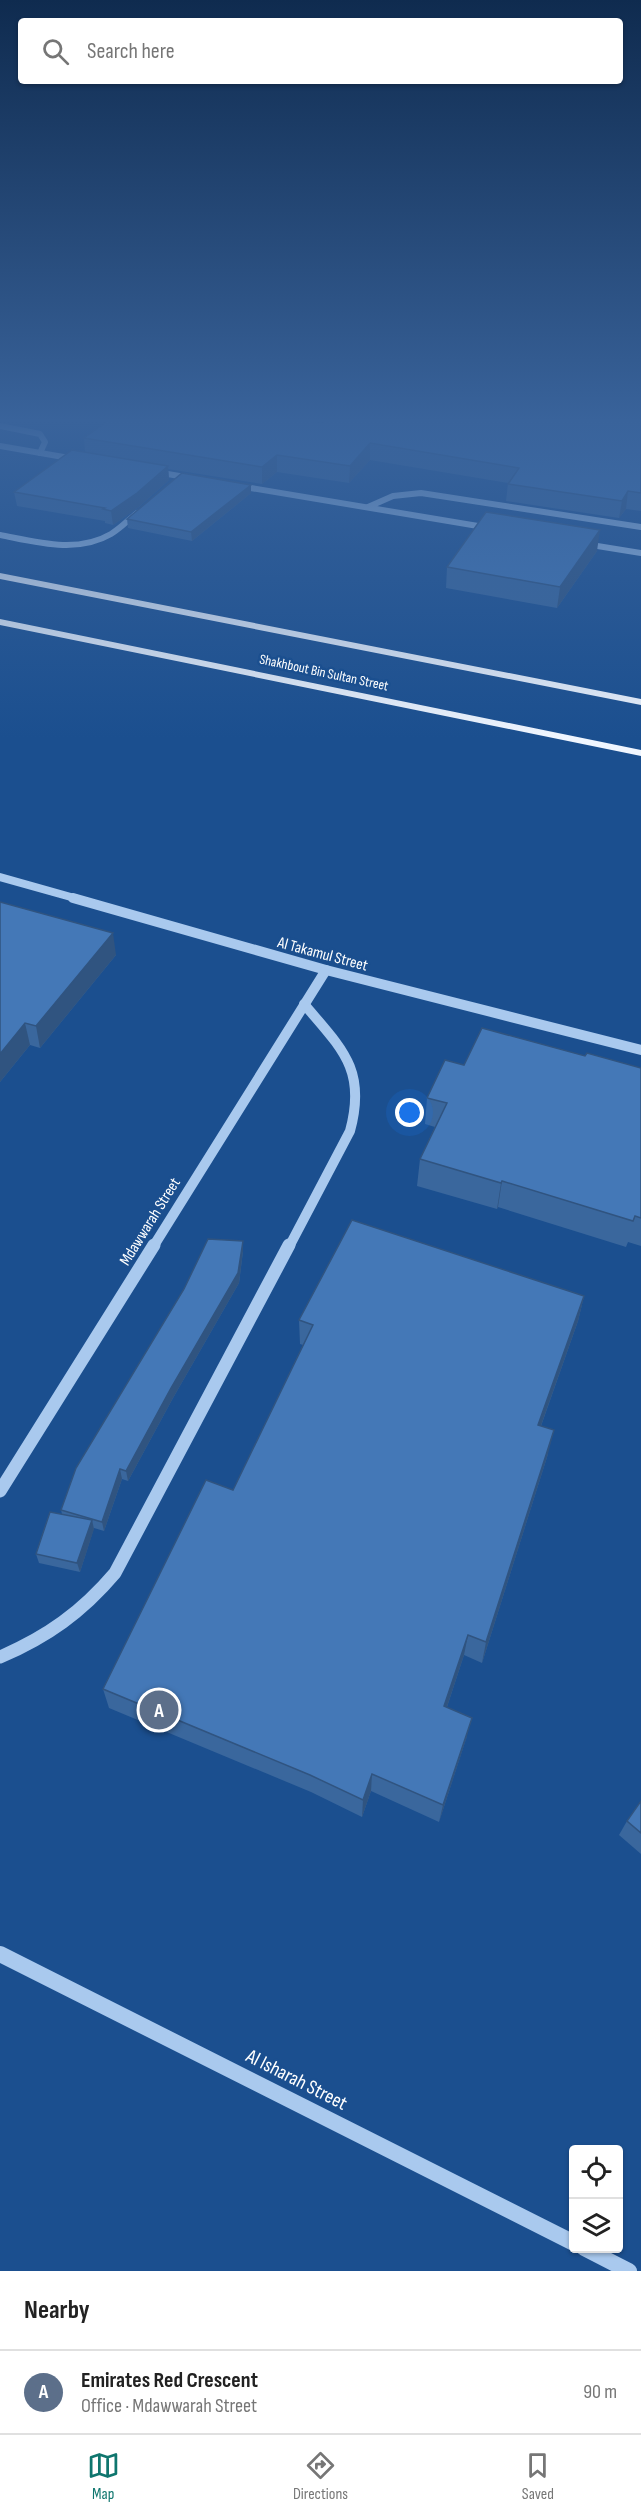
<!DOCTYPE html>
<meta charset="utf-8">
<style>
:root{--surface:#fff;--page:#f2f2f2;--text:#222;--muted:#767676;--line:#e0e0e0;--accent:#0f766e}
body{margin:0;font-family:"Sofia Sans Condensed",sans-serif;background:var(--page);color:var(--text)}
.controls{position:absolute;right:18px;bottom:18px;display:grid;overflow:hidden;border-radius:6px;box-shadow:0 2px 4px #0004}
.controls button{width:54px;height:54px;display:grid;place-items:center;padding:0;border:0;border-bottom:2px solid var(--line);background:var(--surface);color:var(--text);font:30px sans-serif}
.you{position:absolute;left:410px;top:1113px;width:21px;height:21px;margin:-15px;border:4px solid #fff;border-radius:50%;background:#1a73e8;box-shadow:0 0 0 9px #1a73e833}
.badge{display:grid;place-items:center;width:39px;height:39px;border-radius:50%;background:var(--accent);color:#fff;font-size:20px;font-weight:700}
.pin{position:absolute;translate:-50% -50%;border:3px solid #fff;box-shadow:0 2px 6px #0006}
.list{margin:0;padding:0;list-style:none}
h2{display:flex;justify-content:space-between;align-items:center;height:78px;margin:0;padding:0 24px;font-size:26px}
h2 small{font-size:20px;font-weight:400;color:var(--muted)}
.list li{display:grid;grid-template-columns:39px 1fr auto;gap:18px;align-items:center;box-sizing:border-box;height:84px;padding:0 24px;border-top:2px solid var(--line)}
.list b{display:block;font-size:22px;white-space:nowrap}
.list p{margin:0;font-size:20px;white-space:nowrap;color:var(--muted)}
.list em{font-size:20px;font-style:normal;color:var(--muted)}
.icon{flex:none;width:33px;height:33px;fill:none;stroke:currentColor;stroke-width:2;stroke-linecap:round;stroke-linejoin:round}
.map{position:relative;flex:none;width:641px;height:2271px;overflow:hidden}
.search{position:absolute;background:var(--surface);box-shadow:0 2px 4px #0004;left:18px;right:18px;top:18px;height:66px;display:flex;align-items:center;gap:15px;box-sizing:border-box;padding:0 21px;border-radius:6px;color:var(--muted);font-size:22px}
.sheet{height:162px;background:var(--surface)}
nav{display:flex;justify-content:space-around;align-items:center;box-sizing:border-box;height:84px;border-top:2px solid var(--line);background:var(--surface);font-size:16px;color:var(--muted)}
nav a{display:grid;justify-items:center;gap:3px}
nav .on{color:var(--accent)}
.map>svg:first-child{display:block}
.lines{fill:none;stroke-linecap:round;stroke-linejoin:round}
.minor-far4{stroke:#a9c9ee;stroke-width:6}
.minor-far3{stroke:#a9c9ee;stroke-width:8}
.minor-far2{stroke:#a9c9ee;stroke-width:10}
.minor-far1{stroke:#a9c9ee;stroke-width:13}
.minor{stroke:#a9c9ee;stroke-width:16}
.major{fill:#f0f6ff;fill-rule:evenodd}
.wall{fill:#3a679d}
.shaded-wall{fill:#305480}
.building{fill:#4478b7;stroke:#305480;stroke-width:1.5}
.labels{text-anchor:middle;stroke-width:5;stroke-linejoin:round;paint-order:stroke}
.far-street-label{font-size:14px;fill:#fff;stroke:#1b4f8f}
.street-label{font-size:16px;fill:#fff;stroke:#1b4f8f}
.near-street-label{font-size:20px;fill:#fff;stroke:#1b4f8f}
</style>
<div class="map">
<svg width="641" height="2271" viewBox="0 0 641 2271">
<rect width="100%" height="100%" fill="#1b4f8f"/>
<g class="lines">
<g class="minor-far4">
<polyline points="0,426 40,434 45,442 40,453"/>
<polyline points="0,446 75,459"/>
<polyline points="156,472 191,478"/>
<polyline points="239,486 490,528"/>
<polyline points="368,507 393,496 421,493 641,527"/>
<path d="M 0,535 C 36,542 77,554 111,534 C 121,528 128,520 137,513"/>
<polyline points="585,544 641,553"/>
</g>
<polyline class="minor-far3" points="0,877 78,899"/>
<g class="minor-far2">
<polyline points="73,898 326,970 641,1050"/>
<polyline points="153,1247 326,970"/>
<path d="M 289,1247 L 350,1131 C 367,1069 341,1048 304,1004"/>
</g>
<g class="minor-far1">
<polyline points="0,1491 154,1245"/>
<path d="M 0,1657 C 47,1637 82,1612 115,1573 L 289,1245"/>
</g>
<g class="minor">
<polyline points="0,1954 574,2243"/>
<polyline points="584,2248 629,2271"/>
</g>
<g class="major">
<polygon points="0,573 641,699 641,705 0,579"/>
<polygon points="0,619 641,750 641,756 0,625"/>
</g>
</g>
<g class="wall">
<polygon points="84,420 302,420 323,423 641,420 641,511 626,509 619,518 506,501 508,483 370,460 349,483 277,472 262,484 168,469 169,480 139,507 113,525 105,523 105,521 17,506 14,492 85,452 84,438 104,423"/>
<polygon points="251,493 192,541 128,528 127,519"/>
<polygon points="597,551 557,608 446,588 447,567"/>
<polygon points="0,902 116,955 40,1048 30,1045 0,1082"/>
<polygon points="585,1056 641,1068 641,1246 628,1242 626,1247 498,1207 497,1209 417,1186 420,1159 435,1127 425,1124 427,1098 464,1065"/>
<polygon points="243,1241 243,1251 239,1283 173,1398 128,1481 122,1479 104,1531 94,1528 80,1572 39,1563 36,1554 62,1514 61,1510"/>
<polygon points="584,1296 578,1321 541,1426 548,1454 482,1663 464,1655 447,1707 467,1736 439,1822 371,1791 362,1817 311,1792 109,1708 103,1689 233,1490 303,1345 300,1344 299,1320"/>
<polygon points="641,1801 641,1854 619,1835 627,1821"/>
</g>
<g class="shaded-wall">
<polygon points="370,443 370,460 349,483 350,466"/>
<polygon points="277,455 277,472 262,484 262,467"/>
<polygon points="168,466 169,480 139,507 113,525 111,511"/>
<polygon points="251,485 251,493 192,541 191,532"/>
<polygon points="628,491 626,509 619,518 622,501"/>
<polygon points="600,530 597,551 557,608 560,587"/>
<polygon points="113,933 116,955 40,1048 36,1026"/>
<polygon points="25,1023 30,1045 0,1082 0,1054"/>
<polygon points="502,1181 498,1207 497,1209 501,1183"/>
<polygon points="243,1241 243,1251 239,1283 173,1398 128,1481 126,1471"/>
<polygon points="584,1296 578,1321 533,1448 538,1425"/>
<polygon points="554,1430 548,1454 482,1663 486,1642"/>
<polygon points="120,1469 122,1479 104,1531 102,1522"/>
<polygon points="92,1520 94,1529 80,1572 77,1563"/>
<polygon points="468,1635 464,1655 441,1725 444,1706"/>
<polygon points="472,1718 467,1736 439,1822 443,1805"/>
<polygon points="372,1774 371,1791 362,1817 363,1800"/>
</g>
<g class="building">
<polygon points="109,420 302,420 323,423 326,420 641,420 641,493 628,491 622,501 508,484 519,468 370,443 350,466 277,455 262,467 84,438"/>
<polygon points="72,450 168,466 137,493 111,511 103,509 105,508 14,492"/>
<polygon points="182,473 251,485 191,532 127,519"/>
<polygon points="486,512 600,530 560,587 447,567"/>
<polygon points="0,902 113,933 36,1026 25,1023 0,1054"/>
<polygon points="482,1028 585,1056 587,1053 641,1068 641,1218 635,1216 633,1221 502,1181 501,1183 420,1159 447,1103 427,1098 445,1060 464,1065"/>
<polygon points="352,1220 584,1296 538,1425 554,1430 486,1642 468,1635 444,1706 472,1718 443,1805 372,1774 363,1800 310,1775 103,1689 206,1480 233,1490 313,1325 299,1320"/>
<polygon points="208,1239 243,1241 238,1273 171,1388 126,1471 120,1469 102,1522 61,1510 76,1468 184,1289"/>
<polygon points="50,1512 92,1520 77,1563 36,1554"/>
<polygon points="641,1801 641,1833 627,1821"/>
</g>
<linearGradient id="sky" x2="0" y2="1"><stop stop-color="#0f2b4f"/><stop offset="0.57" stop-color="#39639b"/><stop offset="1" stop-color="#39639b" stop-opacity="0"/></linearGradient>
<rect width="641" height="738" fill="url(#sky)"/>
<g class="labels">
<g class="far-street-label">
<text transform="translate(324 672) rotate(12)" y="5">Shakhbout Bin Sultan Street</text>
</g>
<g class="street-label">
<text transform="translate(323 953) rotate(15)" y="6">Al Takamul Street</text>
<text transform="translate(149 1221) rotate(-58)" y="6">Mdawwarah Street</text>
</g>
<g class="near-street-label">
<text transform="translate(297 2079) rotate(27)" y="7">Al Isharah Street</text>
</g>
</g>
</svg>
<div class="controls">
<button><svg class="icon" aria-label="locate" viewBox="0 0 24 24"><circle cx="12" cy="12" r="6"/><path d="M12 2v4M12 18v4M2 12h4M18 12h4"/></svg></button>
<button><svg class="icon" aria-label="layers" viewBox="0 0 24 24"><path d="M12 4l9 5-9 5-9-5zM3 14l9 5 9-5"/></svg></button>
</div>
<div class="you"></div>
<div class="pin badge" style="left:159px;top:1710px;background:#5c6f8a">A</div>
<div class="search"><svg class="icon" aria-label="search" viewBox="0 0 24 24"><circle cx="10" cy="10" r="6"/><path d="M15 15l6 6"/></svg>Search here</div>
</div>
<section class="sheet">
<h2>Nearby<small></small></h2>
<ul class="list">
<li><span class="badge" style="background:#5c6f8a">A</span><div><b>Emirates Red Crescent</b><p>Office · Mdawwarah Street</p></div><em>90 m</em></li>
</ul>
</section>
<nav>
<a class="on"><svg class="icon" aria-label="map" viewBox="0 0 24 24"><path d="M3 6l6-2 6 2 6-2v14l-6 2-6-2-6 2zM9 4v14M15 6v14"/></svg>Map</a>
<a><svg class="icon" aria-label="directions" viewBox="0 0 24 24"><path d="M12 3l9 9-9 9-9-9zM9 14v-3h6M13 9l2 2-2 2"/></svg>Directions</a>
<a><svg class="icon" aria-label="saved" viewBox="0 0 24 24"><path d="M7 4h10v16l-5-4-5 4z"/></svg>Saved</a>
</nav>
